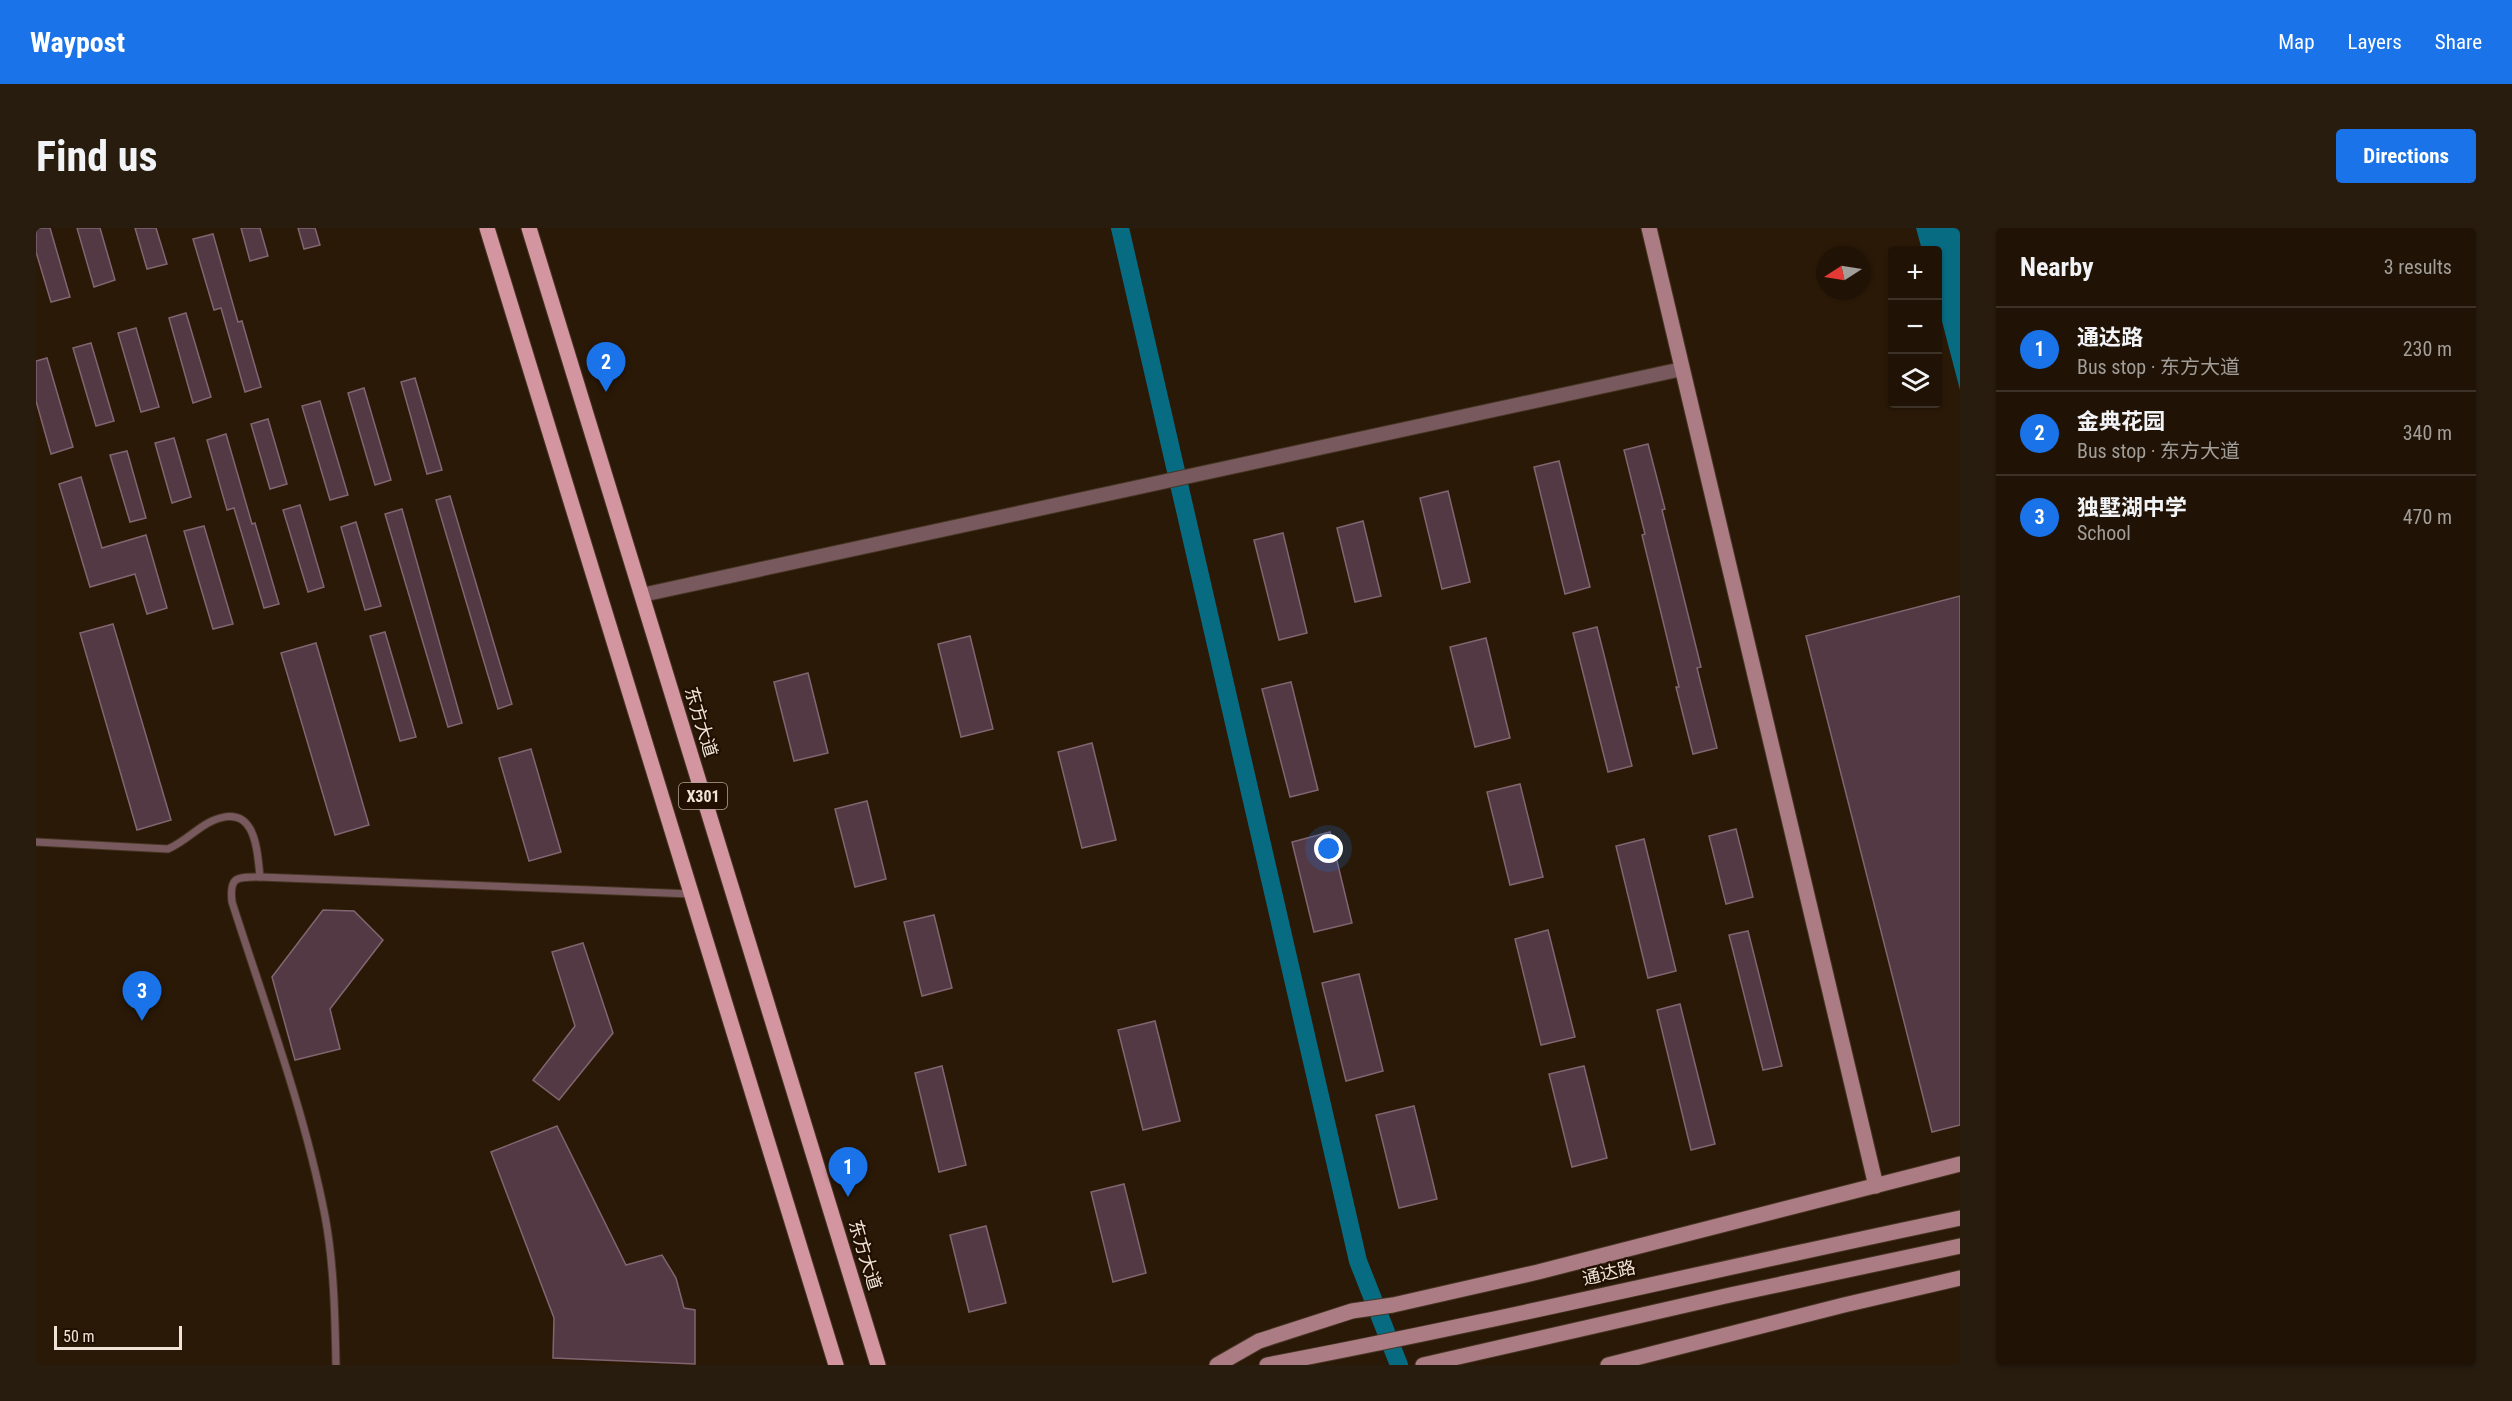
<!DOCTYPE html>
<meta charset="utf-8">
<style>
:root{--surface:#201305;--page:#281c0f;--text:#f1f3f6;--muted:#a29e9a;--line:#3d3227;--accent:#1a73e8}
body{margin:0;font-family:"Roboto Condensed","Noto Sans SC",sans-serif;background:var(--page);color:var(--text)}
.controls{position:absolute;right:18px;top:18px;display:grid;overflow:hidden;border-radius:6px;box-shadow:0 2px 4px #0004}
.controls button{width:54px;height:54px;display:grid;place-items:center;padding:0;border:0;border-bottom:2px solid var(--line);background:var(--surface);color:var(--text);font:30px sans-serif}
.compass{position:absolute;left:1780px;top:18px;width:54px;height:54px;border-radius:50%;background:var(--surface);box-shadow:0 2px 4px #0004;rotate:258deg}
.scale{position:absolute;left:18px;bottom:15px;width:128px;box-sizing:border-box;padding-left:6px;border:3px solid #f0e4d9;border-top:0;font-size:16px;line-height:21px;white-space:nowrap;color:#f0e4d9;-webkit-text-stroke:4px #211001;paint-order:stroke}
.you{position:absolute;left:1293px;top:621px;width:21px;height:21px;margin:-15px;border:4px solid #fff;border-radius:50%;background:#1a73e8;box-shadow:0 0 0 9px #1a73e833}
.badge{display:grid;place-items:center;width:39px;height:39px;border-radius:50%;background:var(--accent);color:#fff;font-size:20px;font-weight:700}
.pin{position:absolute;translate:-50% -50px;filter:drop-shadow(0 2px 3px #0008)}
.pin::after{content:'';position:absolute;top:32px;width:21px;height:18px;background:inherit;clip-path:polygon(0 0,100% 0,50% 100%)}
.list{margin:0;padding:0;list-style:none}
h2{display:flex;justify-content:space-between;align-items:center;height:78px;margin:0;padding:0 24px;font-size:26px}
h2 small{font-size:20px;font-weight:400;color:var(--muted)}
.list li{display:grid;grid-template-columns:39px 1fr auto;gap:18px;align-items:center;box-sizing:border-box;height:84px;padding:0 24px;border-top:2px solid var(--line)}
.list b{display:block;font-size:22px;white-space:nowrap}
.list p{margin:0;font-size:20px;white-space:nowrap;color:var(--muted)}
.list em{font-size:20px;font-style:normal;color:var(--muted)}
.icon{flex:none;width:33px;height:33px;fill:none;stroke:currentColor;stroke-width:2;stroke-linecap:round;stroke-linejoin:round}
.map{position:relative;flex:none;width:1924px;height:1137px;overflow:hidden;border-radius:6px}
header{display:flex;align-items:center;gap:36px;box-sizing:border-box;height:84px;padding:0 30px;background:var(--accent);color:#fff}
header strong{font-size:28px}
nav{display:flex;gap:33px;margin-inline-start:auto;font-size:21px}
.intro{display:flex;align-items:center;justify-content:space-between;box-sizing:border-box;height:144px;padding:0 36px}
h1{margin:0;font-size:42px}
.button{padding:15px 27px;border-radius:6px;background:var(--accent);color:#fff;font-size:21px;font-weight:700}
main{display:flex;gap:36px;padding:0 36px}
aside{flex:1;background:var(--surface);border-radius:6px;box-shadow:0 2px 4px #0004}
.map>svg:first-child{display:block}
.water{fill:#076b82}
.lines{fill:none;stroke-linecap:round;stroke-linejoin:round}
.canal{stroke:#076b82;stroke-width:18}
.building{fill:#533944;stroke:#816570;stroke-width:1.5}
.lane-casing{stroke:#473524;stroke-width:9}
.street-casing{stroke:#473524;stroke-width:16}
.secondary-casing{stroke:#473524;stroke-width:17}
.primary-casing{stroke:#473524;stroke-width:17}
.lane{stroke:#785a5e;stroke-width:7}
.street{stroke:#785a5e;stroke-width:14}
.secondary{stroke:#ab7c83;stroke-width:15}
.primary{stroke:#d396a0;stroke-width:15}
.labels{text-anchor:middle;stroke-width:4.5;stroke-linejoin:round;paint-order:stroke}
.shield{fill:#211001;stroke:#b2a498;stroke-width:1.5}
.shield-label{font-size:16px;font-weight:bold;fill:#f0e4d9}
.street-label{font-size:18px;fill:#f0e4d9;stroke:#211001}
</style>
<header>
<strong>Waypost</strong>
<nav><a>Map</a><a>Layers</a><a>Share</a></nav>
</header>
<div class="intro"><h1>Find us</h1><a class="button">Directions</a></div>
<main>
<div class="map">
<svg width="1924" height="1137" viewBox="0 0 1924 1137">
<rect width="100%" height="100%" fill="#2b1907"/>
<polygon class="water" points="1880,0 1924,0 1924,162 1902,78 1902,22 1886,22"/>
<g class="lines">
<polyline class="canal" points="1084,0 1322,1033 1363,1137"/>
</g>
<g class="building">
<polygon points="0,0 14,0 34,69 15,74 0,24"/>
<polygon points="41,0 64,0 79,52 58,59"/>
<polygon points="99,0 120,0 131,36 111,41"/>
<polygon points="205,0 224,0 232,28 214,33"/>
<polygon points="262,0 279,0 284,17 268,21"/>
<polygon points="177,6 202,94 206,93 225,159 209,164 185,80 178,82 157,11"/>
<polygon points="150,85 175,169 157,175 133,90"/>
<polygon points="100,100 123,179 105,184 82,105"/>
<polygon points="55,115 78,193 60,198 37,120"/>
<polygon points="11,130 37,219 15,226 0,173 0,133"/>
<polygon points="379,150 406,242 391,246 365,154"/>
<polygon points="328,160 355,252 339,257 312,165"/>
<polygon points="284,173 312,267 294,272 266,178"/>
<polygon points="232,191 251,256 234,261 215,196"/>
<polygon points="190,206 216,296 219,295 243,376 228,380 198,280 191,282 171,212"/>
<polygon points="138,210 155,269 136,275 119,215"/>
<polygon points="1612,216 1629,281 1626,282 1665,439 1661,440 1681,520 1657,526 1640,459 1643,459 1606,307 1609,306 1588,222"/>
<polygon points="91,223 110,290 94,294 74,227"/>
<polygon points="1523,233 1554,359 1529,366 1498,239"/>
<polygon points="45,249 66,320 110,307 131,380 111,386 99,346 54,359 23,256"/>
<polygon points="1412,263 1434,354 1406,361 1384,270"/>
<polygon points="414,268 476,476 462,481 400,272"/>
<polygon points="264,277 288,359 272,364 247,282"/>
<polygon points="366,281 426,495 412,499 349,286"/>
<polygon points="1327,293 1345,368 1319,374 1301,300"/>
<polygon points="320,294 345,378 329,382 305,299"/>
<polygon points="168,298 197,396 177,401 148,303"/>
<polygon points="1247,305 1271,405 1243,412 1218,312"/>
<polygon points="1924,368 1924,897 1896,904 1770,408"/>
<polygon points="77,396 135,592 101,602 44,405"/>
<polygon points="1561,399 1596,538 1572,544 1537,405"/>
<polygon points="349,404 380,509 364,513 334,408"/>
<polygon points="934,408 957,501 925,509 902,416"/>
<polygon points="1450,410 1474,510 1439,519 1414,419"/>
<polygon points="280,415 333,597 299,607 245,425"/>
<polygon points="772,445 792,525 758,533 738,454"/>
<polygon points="1255,454 1282,562 1254,569 1226,461"/>
<polygon points="1056,515 1080,612 1046,620 1022,524"/>
<polygon points="495,521 525,624 493,633 463,530"/>
<polygon points="1484,556 1507,649 1474,657 1451,564"/>
<polygon points="831,573 850,651 819,659 799,581"/>
<polygon points="1700,601 1717,669 1690,676 1673,608"/>
<polygon points="1294,604 1316,695 1278,704 1256,614"/>
<polygon points="1608,611 1640,743 1612,750 1580,618"/>
<polygon points="287,682 318,683 347,712 294,781 304,821 259,832 236,749"/>
<polygon points="898,687 916,760 886,768 868,694"/>
<polygon points="1512,702 1539,809 1505,817 1479,711"/>
<polygon points="1712,703 1746,838 1727,842 1693,707"/>
<polygon points="547,715 577,805 523,872 497,852 539,798 516,724"/>
<polygon points="1323,746 1347,843 1310,853 1286,755"/>
<polygon points="1644,776 1679,916 1655,922 1621,782"/>
<polygon points="1119,793 1144,893 1107,902 1082,802"/>
<polygon points="906,838 930,937 903,944 879,845"/>
<polygon points="1548,838 1571,930 1536,939 1513,846"/>
<polygon points="1378,878 1401,971 1363,980 1340,887"/>
<polygon points="521,898 590,1037 626,1027 640,1050 648,1080 659,1082 659,1136 517,1130 518,1090 455,924"/>
<polygon points="1088,956 1110,1045 1077,1054 1055,964"/>
<polygon points="950,998 970,1075 933,1084 914,1007"/>
</g>
<g class="lines">
<defs>
<g id="lane">
<path d="M 0,614 L 132,621 C 150,613 162,599 176,593 C 219,574 221,619 224,649"/>
<path d="M 300,1137 C 299,1088 298,1036 289,988 C 268,881 229,777 196,674 C 193,648 201,649 224,649 L 655,666"/>
</g>
<polyline id="street" points="606,367 1646,141"/>
<g id="secondary">
<polyline points="1613,0 1840,958"/>
<polyline points="1181,1137 1223,1113 1316,1083 1357,1077 1502,1044 1924,936"/>
<path d="M 1231,1137 C 1463,1093 1693,1038 1924,990"/>
<polyline points="1387,1137 1694,1067 1924,1018"/>
<polyline points="1572,1137 1808,1077 1924,1050"/>
</g>
<g id="primary">
<polyline points="451,0 800,1137"/>
<polyline points="493,0 842,1137"/>
</g>
</defs>
<use href="#lane" class="lane-casing"/>
<use href="#street" class="street-casing"/>
<use href="#secondary" class="secondary-casing"/>
<use href="#primary" class="primary-casing"/>
<use href="#lane" class="lane"/>
<use href="#street" class="street"/>
<use href="#secondary" class="secondary"/>
<use href="#primary" class="primary"/>
</g>
<g class="labels">
<rect class="shield" x="643" y="555" width="48" height="26" rx="4.5"/>
<g class="shield-label">
<text x="667" y="574">X301</text>
</g>
<g class="street-label">
<text transform="translate(665 494) rotate(73)" y="6">东方大道</text>
<text transform="translate(829 1027) rotate(73)" y="6">东方大道</text>
<text transform="translate(1573 1045) rotate(-13)" y="6">通达路</text>
</g>
</g>
</svg>
<div class="controls">
<button>+</button>
<button>−</button>
<button><svg class="icon" aria-label="layers" viewBox="0 0 24 24"><path d="M12 4l9 5-9 5-9-5zM3 14l9 5 9-5"/></svg></button>
</div>
<svg class="compass" viewBox="-18 -18 36 36"><path d="M0-13l5 13h-10z" fill="#e53935"/><path d="M0 13l5-13h-10z" fill="#a29e9a"/></svg>
<div class="scale">50 m</div>
<div class="you"></div>
<div class="pin badge" style="left:812px;top:969px">1</div>
<div class="pin badge" style="left:570px;top:164px">2</div>
<div class="pin badge" style="left:106px;top:793px">3</div>
</div>
<aside>
<h2>Nearby<small>3 results</small></h2>
<ul class="list">
<li><span class="badge">1</span><div><b>通达路</b><p>Bus stop · 东方大道</p></div><em>230 m</em></li>
<li><span class="badge">2</span><div><b>金典花园</b><p>Bus stop · 东方大道</p></div><em>340 m</em></li>
<li><span class="badge">3</span><div><b>独墅湖中学</b><p>School</p></div><em>470 m</em></li>
</ul>
</aside>
</main>
